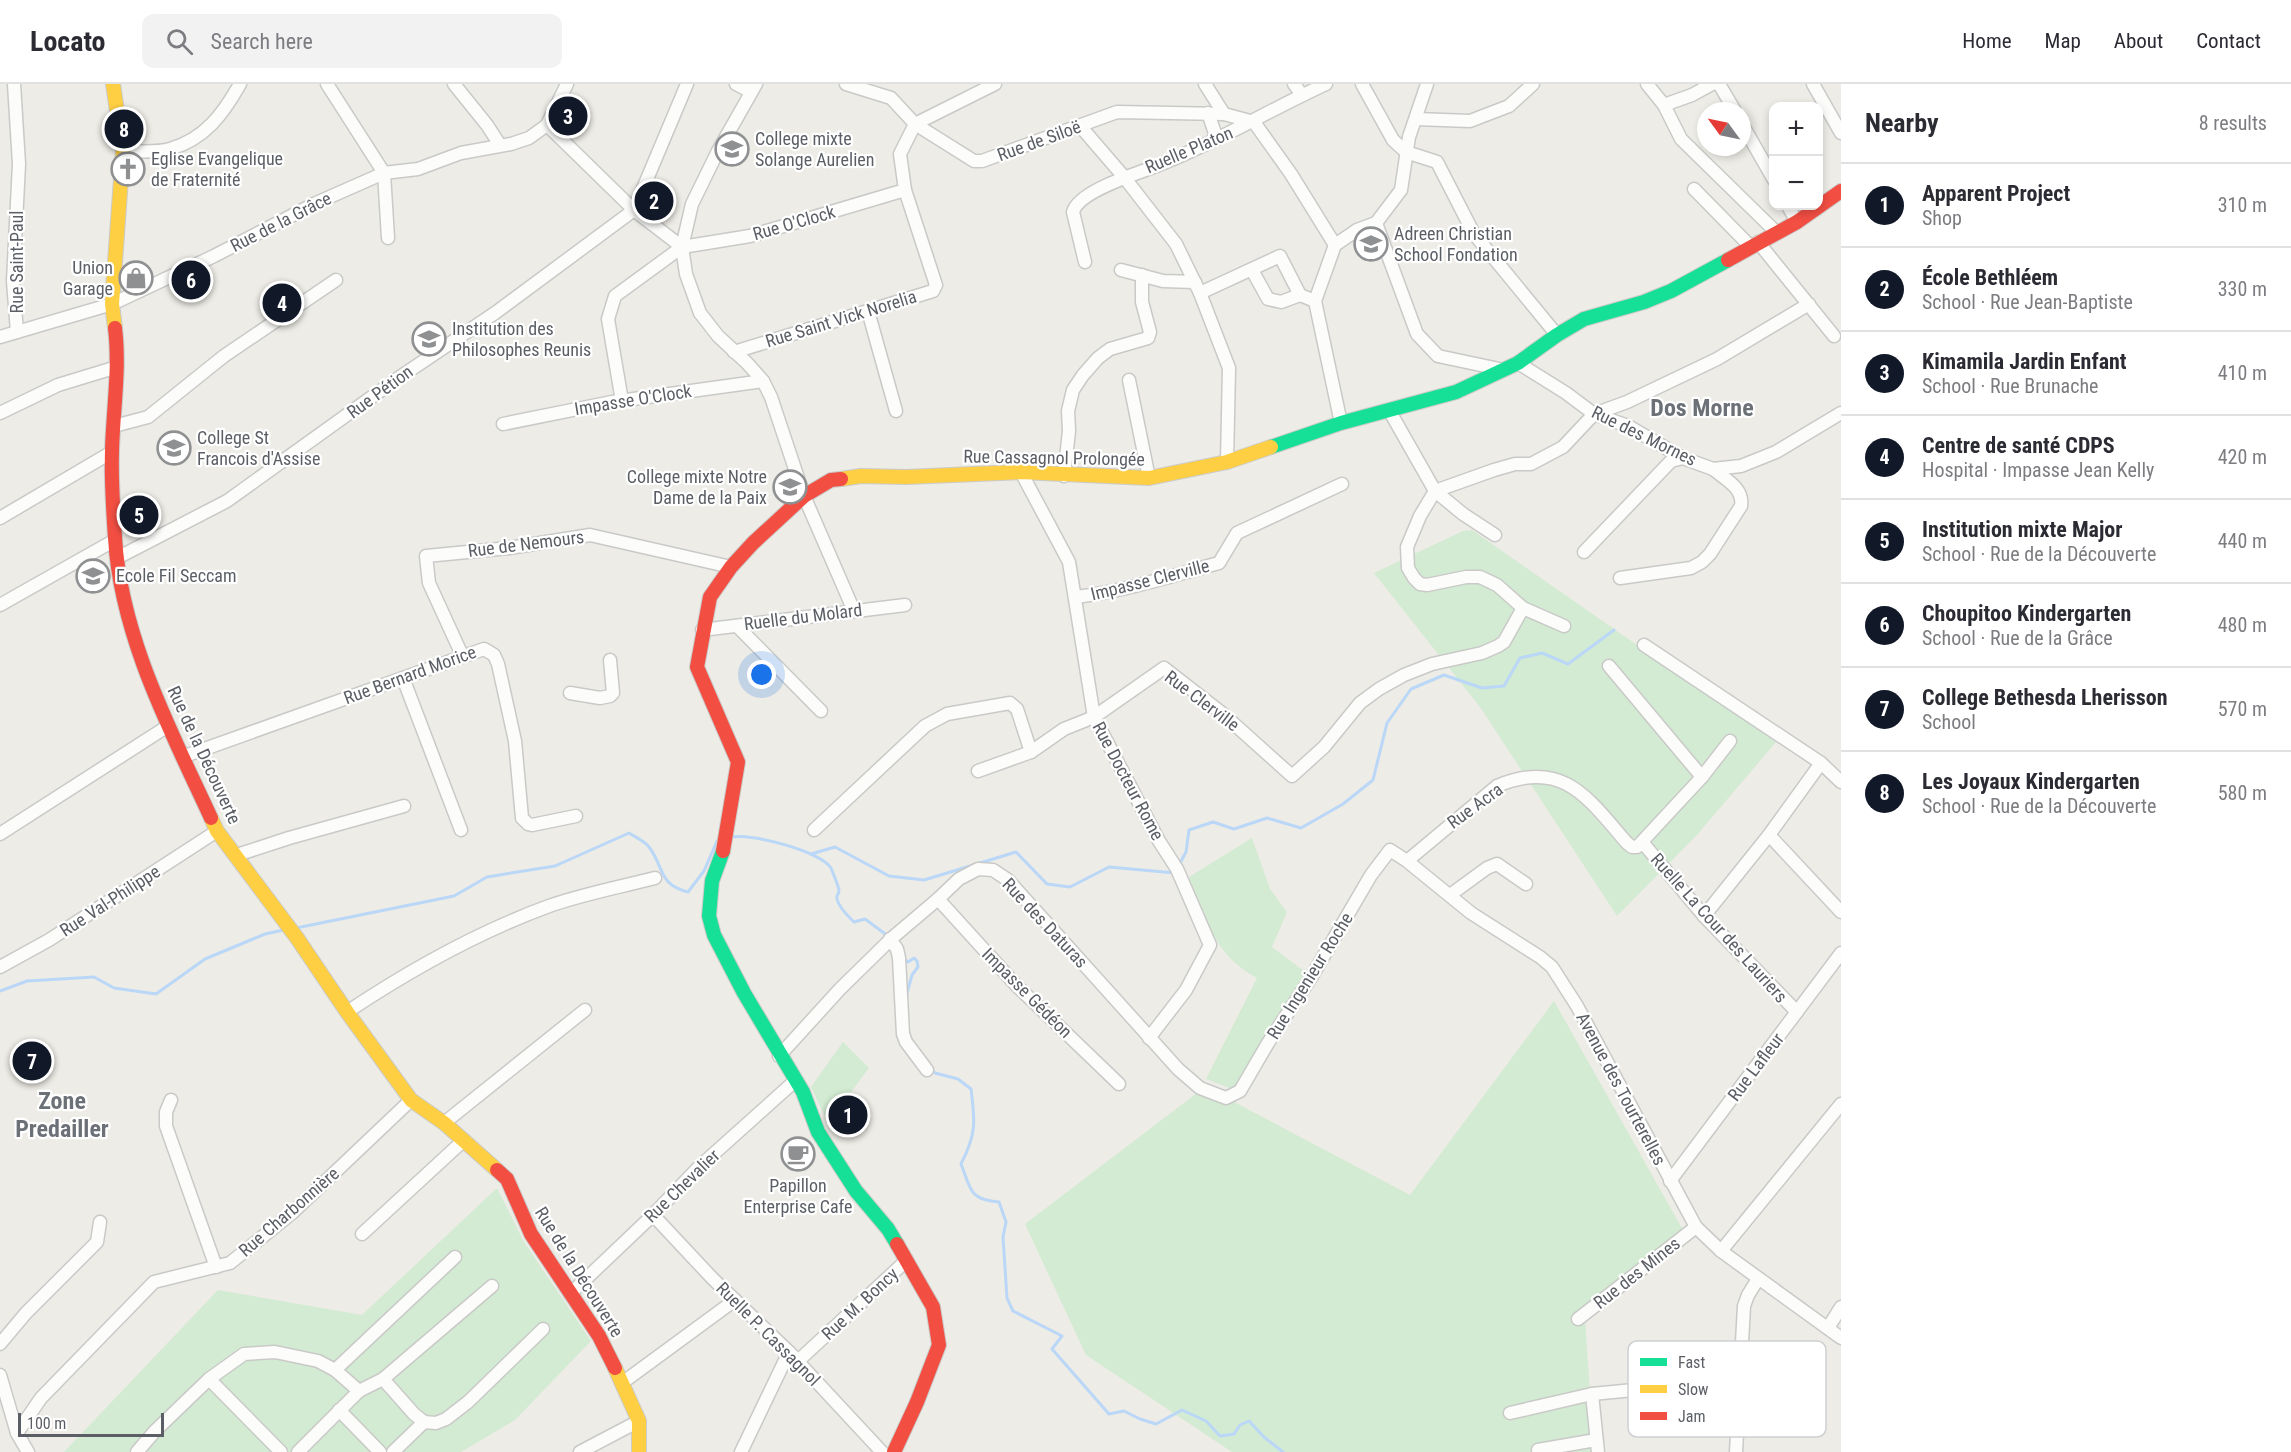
<!DOCTYPE html>
<meta charset="utf-8">
<style>
:root{--surface:#fff;--page:#f2f2f3;--text:#2b2b33;--muted:#7c7c81;--line:#e1e1e2;--accent:#111827}
body{margin:0;font-family:"Roboto Condensed",sans-serif;background:var(--page);color:var(--text)}
.controls{position:absolute;right:18px;top:18px;display:grid;overflow:hidden;border-radius:12px;box-shadow:0 3px 9px #0003}
.controls button{width:54px;height:54px;display:grid;place-items:center;padding:0;border:0;border-bottom:2px solid var(--line);background:var(--surface);color:var(--text);font:30px sans-serif}
.compass{position:absolute;left:1697px;top:18px;width:54px;height:54px;border-radius:50%;background:var(--surface);box-shadow:0 3px 9px #0003;rotate:303deg}
.scale{position:absolute;left:18px;bottom:15px;width:146px;box-sizing:border-box;padding-left:6px;border:3px solid #5b5f65;border-top:0;font-size:16px;line-height:21px;white-space:nowrap;color:#5b5f65;-webkit-text-stroke:4px #fff;paint-order:stroke}
.you{position:absolute;left:762px;top:591px;width:21px;height:21px;margin:-15px;border:4px solid #fff;border-radius:50%;background:#1a73e8;box-shadow:0 0 0 9px #1a73e833}
.badge{display:grid;place-items:center;width:39px;height:39px;border-radius:50%;background:var(--accent);color:#fff;font-size:20px;font-weight:700}
.pin{position:absolute;translate:-50% -50%;border:3px solid #fff;box-shadow:0 2px 6px #0006}
.list{margin:0;padding:0;list-style:none}
h2{display:flex;justify-content:space-between;align-items:center;height:78px;margin:0;padding:0 24px;font-size:26px}
h2 small{font-size:20px;font-weight:400;color:var(--muted)}
.list li{display:grid;grid-template-columns:39px 1fr auto;gap:18px;align-items:center;box-sizing:border-box;height:84px;padding:0 24px;border-top:2px solid var(--line)}
.list b{display:block;font-size:22px;white-space:nowrap}
.list p{margin:0;font-size:20px;white-space:nowrap;color:var(--muted)}
.list em{font-size:20px;font-style:normal;color:var(--muted)}
.icon{flex:none;width:33px;height:33px;fill:none;stroke:currentColor;stroke-width:2;stroke-linecap:round;stroke-linejoin:round}
.map{position:relative;flex:none;width:1841px;height:1368px;overflow:hidden}
header{display:flex;align-items:center;gap:36px;box-sizing:border-box;height:84px;padding:0 30px;background:var(--surface);border-bottom:2px solid var(--line)}
header strong{font-size:28px}
nav{display:flex;gap:33px;margin-inline-start:auto;font-size:21px}
.search{width:420px;height:54px;background:var(--page);display:flex;align-items:center;gap:15px;box-sizing:border-box;padding:0 21px;border-radius:12px;color:var(--muted);font-size:22px}
main{display:flex}
aside{flex:1;background:var(--surface)}
.map>svg:first-child{display:block}
.green{fill:#d3ebd2}
.lines{fill:none;stroke-linecap:round;stroke-linejoin:round}
.stream{stroke:#bad7f8;stroke-width:3}
.street-casing{stroke:#c9cac8;stroke-width:15}
.fast-casing{stroke:#cacbca;stroke-width:16}
.slow-casing{stroke:#cacbca;stroke-width:16}
.jam-casing{stroke:#cacbca;stroke-width:16}
.street{stroke:#fcfcfb;stroke-width:12}
.fast{stroke:#16e098;stroke-width:14}
.slow{stroke:#ffcf43;stroke-width:14}
.jam{stroke:#f24e42;stroke-width:14}
.labels{text-anchor:middle;stroke-width:4.5;stroke-linejoin:round;paint-order:stroke}
.poi-label{font-size:18px;fill:#5b5f65;stroke:#fff;text-anchor:start}
.street-label{font-size:18px;fill:#5b5f65;stroke:#fff}
.district-label{font-size:24px;font-weight:bold;fill:#6c7178;stroke:#fff}
.key{fill:#fff;stroke:#cecfd1;stroke-width:1.5}
.key-label{font-size:16px;fill:#5b5f65}
</style>
<header>
<strong>Locato</strong>
<div class="search"><svg class="icon" aria-label="search" viewBox="0 0 24 24"><circle cx="10" cy="10" r="6"/><path d="M15 15l6 6"/></svg>Search here</div>
<nav><a>Home</a><a>Map</a><a>About</a><a>Contact</a></nav>
</header>
<main>
<div class="map">
<svg width="1841" height="1368" viewBox="0 0 1841 1368">
<rect width="100%" height="100%" fill="#edece6"/>
<g class="green">
<polygon points="1472,446 1776,658 1696,752 1617,832 1480,623 1374,489 1463,447"/>
<path d="M 1252,754 L 1270,805 L 1287,828 L 1272,863 L 1308,890 L 1237,1007 L 1206,995 L 1257,894 C 1213,870 1207,836 1189,793 Z"/>
<polygon points="1554,917 1688,1155 1585,1235 1594,1368 1232,1368 1086,1271 1025,1140 1197,1009 1234,1018 1410,1111"/>
<polygon points="843,958 869,984 828,1039 811,1003"/>
<polygon points="497,1104 524,1158 591,1257 515,1336 461,1368 64,1368 218,1206 362,1231"/>
</g>
<g class="lines">
<g class="stream">
<path d="M 731,753 C 751,749 820,767 831,784 C 833,789 838,801 839,806 C 839,812 836,810 837,815 C 839,824 848,832 854,838 L 865,835 L 888,852"/>
<polyline points="811,770 835,763 889,792 924,796 1016,768 1047,800 1070,803 1109,783 1175,789"/>
<polyline points="1179,781 1186,768 1189,746 1213,738 1234,745 1267,734 1301,744 1343,720 1373,696 1387,639 1411,605 1444,591 1482,604 1504,602 1520,574 1542,569 1568,580 1614,546"/>
<path d="M 296,844 L 454,812 L 487,793 L 555,782 L 629,749 C 635,753 645,757 649,763 C 664,782 658,801 688,808 L 704,787 L 717,757 L 722,755"/>
<polyline points="903,874 908,878 914,874 917,877 918,883 912,891 906,913"/>
<polyline points="0,907 27,897 94,893 114,904 156,910 205,875 265,850 284,846"/>
<path d="M 931,985 L 935,989 L 958,995 L 971,1005 C 975,1037 977,1049 961,1080 C 971,1105 969,1116 999,1118 L 1006,1138 L 1003,1153 L 1007,1214 L 1013,1227 L 1062,1252 L 1052,1265 L 1109,1330 L 1124,1327 L 1140,1335 L 1156,1340 L 1182,1326 L 1206,1337 L 1220,1352 L 1234,1350 L 1240,1341 L 1249,1337 L 1264,1353 L 1283,1368"/>
</g>
<defs>
<g id="street">
<polyline points="14,0 19,80 13,197 17,248"/>
<polyline points="327,0 384,89 388,154"/>
<polyline points="454,0 487,41 500,61"/>
<polyline points="736,0 751,8"/>
<polyline points="756,0 718,67 692,120 682,163 686,190 700,229 718,252 747,279 763,297 771,313 804,412 854,527"/>
<polyline points="846,0 891,14 915,40 974,77 982,77 1117,28 1224,30 1254,38"/>
<polyline points="1205,0 1224,30"/>
<polyline points="1294,0 1302,11"/>
<polyline points="1362,0 1393,56 1406,68 1437,78 1474,150 1557,251"/>
<polyline points="1427,0 1409,53 1401,106 1376,139 1417,250 1438,272 1504,286"/>
<polyline points="1647,0 1664,21 1692,11 1712,0"/>
<polyline points="1719,0 1735,27"/>
<polyline points="1813,0 1841,49"/>
<polyline points="1664,21 1681,55 1777,149"/>
<polyline points="1208,29 1217,55"/>
<polyline points="1416,35 1470,37 1509,22 1533,0"/>
<polyline points="1254,38 1291,90 1335,161"/>
<polyline points="1742,40 1774,96"/>
<polyline points="547,41 634,126 682,163"/>
<polyline points="1081,43 1124,93 1176,160 1200,209 1229,284 1227,378"/>
<path d="M 123,67 C 138,67 156,69 170,65 C 205,55 223,30 240,0"/>
<polyline points="1694,105 1751,163"/>
<polyline points="1788,122 1797,138"/>
<polyline points="1758,158 1834,252"/>
<path d="M 1085,178 L 1073,128 C 1078,108 1132,91 1151,84 C 1212,61 1267,27 1326,0"/>
<polyline points="1121,186 1163,197 1195,198"/>
<polyline points="1252,186 1268,215 1281,218 1300,211"/>
<polyline points="1200,209 1280,172 1300,211 1315,217"/>
<polyline points="868,227 896,327"/>
<polyline points="0,253 112,220 214,172 316,119 384,89 418,85 461,69 511,60 529,54 547,41 567,0"/>
<polyline points="734,268 933,207 936,201 905,106 900,70 915,40 995,0"/>
<polyline points="1518,279 1566,309 1594,330 1628,342 1683,374 1713,385 1741,382 1776,368 1841,329"/>
<polyline points="1129,296 1149,394"/>
<polyline points="622,317 608,235 615,212 682,163 750,152 905,106"/>
<polyline points="1389,326 1435,407 1463,430 1495,451"/>
<polyline points="0,329 58,301 117,283"/>
<polyline points="1341,339 1315,217 1335,161 1357,146 1376,139"/>
<polyline points="503,340 612,318 763,297"/>
<polyline points="114,342 148,333 224,272 336,196"/>
<polyline points="1021,388 1069,478 1094,633 1159,757 1177,785 1210,861 1186,906 1149,954"/>
<polyline points="1064,392 1069,347 1068,327 1073,306 1083,291 1098,274 1110,265 1148,254 1150,248 1142,218 1142,191"/>
<polyline points="0,434 112,368"/>
<polyline points="1584,468 1671,377 1683,374"/>
<polyline points="117,474 227,417 394,297 495,229 634,126 687,0"/>
<path d="M 1620,494 L 1691,484 L 1702,478 L 1710,470 L 1741,422 C 1744,404 1725,395 1713,385"/>
<path d="M 1076,513 C 1125,507 1172,492 1219,479 L 1237,449 L 1342,400"/>
<polyline points="0,521 115,456"/>
<polyline points="737,542 821,627"/>
<polyline points="1564,542 1523,524 1497,501 1480,493 1466,493 1427,501 1420,500 1414,494 1408,484 1407,463 1420,432 1435,407 1494,386 1515,380 1531,380 1563,363 1594,330 1627,318 1717,275 1809,220"/>
<polyline points="702,546 905,521"/>
<polyline points="1644,561 1821,679 1769,751 1704,832"/>
<polyline points="462,571 429,499 426,472 509,464 590,451 731,483"/>
<polyline points="1609,582 1702,693"/>
<polyline points="403,594 461,746"/>
<polyline points="570,609 600,614 610,612 613,609 610,576"/>
<polyline points="182,673 484,565 494,571 498,580 515,657 522,734 528,740 532,741 576,732"/>
<polyline points="1821,679 1841,698"/>
<polyline points="978,687 1031,668 1064,645 1094,633 1164,584 1223,630 1292,692 1324,663 1360,619 1379,605 1404,591 1432,580 1482,569 1498,562 1504,558 1523,524"/>
<polyline points="814,746 925,642 947,630 1010,619 1017,625 1031,668"/>
<polyline points="0,750 168,642"/>
<polyline points="1769,751 1841,828"/>
<polyline points="1643,759 1704,832 1797,928"/>
<polyline points="237,771 289,754 404,722"/>
<path d="M 1407,777 L 1497,702 C 1563,674 1588,714 1627,759 L 1632,763 L 1637,763 L 1702,693 L 1730,657"/>
<polyline points="1450,811 1487,784 1497,780 1526,800"/>
<polyline points="938,815 1016,901 1119,1000"/>
<polyline points="890,855 897,865 899,874 903,950 906,958 927,986"/>
<polyline points="0,883 49,856 217,747"/>
<path d="M 347,928 C 410,886 478,848 549,822 C 583,810 620,803 655,794"/>
<polyline points="779,972 840,905 892,854 938,815 959,795 978,785 993,786 1008,796 1178,985 1200,1004 1226,1014 1240,1007 1268,959 1312,892 1371,791 1390,766 1407,777 1471,829 1540,873 1552,883 1577,922 1696,1143 1721,1167 1841,1254"/>
<polyline points="171,1016 166,1028 166,1042 216,1183"/>
<polyline points="444,1039 585,926"/>
<polyline points="1670,1097 1841,869"/>
<polyline points="653,1131 712,1194 789,1268 882,1368"/>
<polyline points="362,1150 464,1056"/>
<polyline points="1721,1167 1841,1020"/>
<polyline points="570,1210 653,1131 699,1083 796,996"/>
<polyline points="1578,1235 1696,1143"/>
<polyline points="1828,1244 1841,1223"/>
<polyline points="0,1260 26,1229 97,1158 100,1138"/>
<polyline points="335,1286 455,1173"/>
<polyline points="0,1291 17,1349 28,1368"/>
<polyline points="209,1295 281,1368"/>
<polyline points="383,1295 414,1330 424,1338 436,1339 446,1335 468,1318 543,1245"/>
<polyline points="622,1299 735,1216"/>
<polyline points="339,1326 380,1368"/>
<polyline points="1510,1329 1592,1310"/>
<polyline points="17,1349 41,1314 154,1198 230,1179 292,1129 411,1016"/>
<polyline points="1538,1366 1596,1356"/>
<polyline points="137,1368 155,1347 209,1295 244,1270 275,1268 318,1277 335,1286 359,1307"/>
<polyline points="298,1368 359,1307 383,1295 492,1202"/>
<polyline points="393,1368 424,1338"/>
<polyline points="580,1368 639,1337"/>
<polyline points="741,1368 789,1268 798,1277 907,1176"/>
<polyline points="1598,1368 1592,1310 1685,1301 1704,1295 1739,1293"/>
<polyline points="1736,1368 1744,1222 1748,1211 1758,1195"/>
</g>
<g id="fast">
<polyline points="1271,363 1341,339 1456,308 1518,279 1557,251 1584,235 1644,218 1671,207 1728,176"/>
<polyline points="723,767 712,797 709,832 714,851 744,909 803,1008 818,1048 856,1107 888,1145 897,1160"/>
</g>
<g id="slow">
<polyline points="113,0 123,67 112,220 115,244"/>
<polyline points="841,395 861,392 906,393 1021,388 1149,394 1227,378 1271,363"/>
<polyline points="211,734 217,747 297,854 347,928 411,1016 444,1039 497,1086"/>
<polyline points="615,1284 639,1337 639,1368"/>
</g>
<g id="jam">
<polyline points="1728,176 1797,138 1841,107"/>
<path d="M 115,244 C 120,285 113,326 112,367 C 111,396 113,425 115,454 C 121,553 170,645 211,734"/>
<polyline points="723,767 738,678 697,583 710,513 731,483 753,459 804,412 831,396 841,395"/>
<polyline points="497,1086 507,1095 531,1150 599,1252 615,1284"/>
<polyline points="894,1368 917,1318 939,1261 933,1223 897,1160"/>
</g>
</defs>
<use href="#street" class="street-casing"/>
<use href="#fast" class="fast-casing"/>
<use href="#slow" class="slow-casing"/>
<use href="#jam" class="jam-casing"/>
<use href="#street" class="street"/>
<use href="#fast" class="fast"/>
<use href="#slow" class="slow"/>
<use href="#jam" class="jam"/>
</g>
<defs>
<symbol id="school-ring" viewBox="-11 -11 22 22"><circle r="9.5" fill="#fff" stroke="#8e9092" stroke-width="1.5"/><path d="M0-5L7-2L0 1L-7-2ZM-4 1L0 2.5L4 1V4Q0 6-4 4Z" fill="#8e9092"/></symbol>
<symbol id="church-ring" viewBox="-11 -11 22 22"><circle r="9.5" fill="#fff" stroke="#8e9092" stroke-width="1.5"/><path d="M-1.2-6h2.4v3.5h3.3v2.4h-3.3V6h-2.4V-.1h-3.3v-2.4h3.3Z" fill="#8e9092"/></symbol>
<symbol id="shop-ring" viewBox="-11 -11 22 22"><circle r="9.5" fill="#fff" stroke="#8e9092" stroke-width="1.5"/><path d="M-5-2.5h2.3a2.7 3.5 0 0 1 5.4 0H5L5.5 6h-11ZM-1.5-2.5h3a1.5 2.3 0 0 0-3 0Z" fill="#8e9092"/></symbol>
<symbol id="university-ring" viewBox="-11 -11 22 22"><circle r="9.5" fill="#fff" stroke="#8e9092" stroke-width="1.5"/><path d="M0-5L7-2L0 1L-7-2ZM-4 1L0 2.5L4 1V4Q0 6-4 4Z" fill="#8e9092"/></symbol>
<symbol id="cafe-ring" viewBox="-11 -11 22 22"><circle r="9.5" fill="#fff" stroke="#8e9092" stroke-width="1.5"/><path d="M-5.5-4.5H6V0H3Q3 3.5 0 3.5H-2.5Q-5.5 3.5-5.5 0ZM3-3.2v2h1.7v-2ZM-6 4.5H4V6H-6Z" fill="#8e9092"/></symbol>
</defs>
<g fill-rule="evenodd">
<use href="#school-ring" x="713" y="46" width="38" height="38"/>
<use href="#church-ring" x="109" y="66" width="38" height="38"/>
<use href="#school-ring" x="1352" y="141" width="38" height="38"/>
<use href="#shop-ring" x="117" y="175" width="38" height="38"/>
<use href="#university-ring" x="410" y="236" width="38" height="38"/>
<use href="#school-ring" x="155" y="345" width="38" height="38"/>
<use href="#school-ring" x="771" y="384" width="38" height="38"/>
<use href="#school-ring" x="74" y="473" width="38" height="38"/>
<use href="#cafe-ring" x="779" y="1051" width="38" height="38"/>
</g>
<g class="labels">
<g class="poi-label">
<text x="755" y="61">College mixte<tspan x="755" dy="21">Solange Aurelien</tspan></text>
<text x="151" y="81">Eglise Evangelique<tspan x="151" dy="21">de Fraternité</tspan></text>
<text x="1394" y="156">Adreen Christian<tspan x="1394" dy="21">School Fondation</tspan></text>
<text x="113" y="190" text-anchor="end">Union<tspan x="113" dy="21">Garage</tspan></text>
<text x="452" y="251">Institution des<tspan x="452" dy="21">Philosophes Reunis</tspan></text>
<text x="197" y="360">College St<tspan x="197" dy="21">Francois d'Assise</tspan></text>
<text x="767" y="399" text-anchor="end">College mixte Notre<tspan x="767" dy="21">Dame de la Paix</tspan></text>
<text x="116" y="498">Ecole Fil Seccam</text>
<text x="798" y="1108" text-anchor="middle">Papillon<tspan x="798" dy="21">Enterprise Cafe</tspan></text>
</g>
<g class="street-label">
<text transform="translate(1039 57) rotate(-20)" y="6">Rue de Siloë</text>
<text transform="translate(1189 66) rotate(-23)" y="6">Ruelle Platon</text>
<text transform="translate(281 138) rotate(-27)" y="6">Rue de la Grâce</text>
<text transform="translate(794 139) rotate(-16)" y="6">Rue O'Clock</text>
<text transform="translate(17 178) rotate(-90)" y="6">Rue Saint-Paul</text>
<text transform="translate(841 235) rotate(-17)" y="6">Rue Saint Vick Norelia</text>
<text transform="translate(380 308) rotate(-36)" y="6">Rue Pétion</text>
<text transform="translate(633 316) rotate(-9)" y="6">Impasse O'Clock</text>
<text transform="translate(1644 352) rotate(26)" y="6">Rue des Mornes</text>
<text transform="translate(1054 374) rotate(1)" y="6">Rue Cassagnol Prolongée</text>
<text transform="translate(526 460) rotate(-7)" y="6">Rue de Nemours</text>
<text transform="translate(1150 496) rotate(-14)" y="6">Impasse Clerville</text>
<text transform="translate(803 533) rotate(-7)" y="6">Ruelle du Molard</text>
<text transform="translate(410 591) rotate(-20)" y="6">Rue Bernard Morice</text>
<text transform="translate(1202 617) rotate(37)" y="6">Rue Clerville</text>
<text transform="translate(204 671) rotate(65)" y="6">Rue de la Découverte</text>
<text transform="translate(1128 697) rotate(62)" y="6">Rue Docteur Rome</text>
<text transform="translate(1475 722) rotate(-36)" y="6">Rue Acra</text>
<text transform="translate(110 817) rotate(-33)" y="6">Rue Val-Philippe</text>
<text transform="translate(1045 839) rotate(47)" y="6">Rue des Daturas</text>
<text transform="translate(1719 844) rotate(48)" y="6">Ruelle La Cour des Lauriers</text>
<text transform="translate(1310 892) rotate(-58)" y="6">Rue Ingenieur Roche</text>
<text transform="translate(1027 909) rotate(45)" y="6">Impasse Gédéon</text>
<text transform="translate(1756 983) rotate(-53)" y="6">Rue Lafleur</text>
<text transform="translate(1621 1005) rotate(62)" y="6">Avenue des Tourterelles</text>
<text transform="translate(682 1102) rotate(-44)" y="6">Rue Chevalier</text>
<text transform="translate(289 1128) rotate(-41)" y="6">Rue Charbonnière</text>
<text transform="translate(579 1188) rotate(58)" y="6">Rue de la Découverte</text>
<text transform="translate(1637 1189) rotate(-38)" y="6">Rue des Mines</text>
<text transform="translate(860 1220) rotate(-43)" y="6">Rue M. Boncy</text>
<text transform="translate(768 1250) rotate(45)" y="6">Ruelle P. Cassagnol</text>
</g>
<g class="district-label">
<text x="1702" y="332">Dos Morne</text>
<text x="62" y="1025">Zone<tspan x="62" dy="28">Predailler</tspan></text>
</g>
</g>
<rect x="1628" y="1257" width="198" height="96" rx="9" class="key"/>
<rect x="1640" y="1274" width="27" height="8" fill="#16e098"/>
<rect x="1640" y="1301" width="27" height="8" fill="#ffcf43"/>
<rect x="1640" y="1328" width="27" height="8" fill="#f24e42"/>
<g class="key-label">
<text x="1678" y="1284">Fast</text>
<text x="1678" y="1311">Slow</text>
<text x="1678" y="1338">Jam</text>
</g>
</svg>
<div class="controls">
<button>+</button>
<button>−</button>
</div>
<svg class="compass" viewBox="-18 -18 36 36"><path d="M0-13l5 13h-10z" fill="#e53935"/><path d="M0 13l5-13h-10z" fill="#7c7c81"/></svg>
<div class="scale">100 m</div>
<div class="you"></div>
<div class="pin badge" style="left:848px;top:1031px">1</div>
<div class="pin badge" style="left:654px;top:117px">2</div>
<div class="pin badge" style="left:568px;top:32px">3</div>
<div class="pin badge" style="left:282px;top:219px">4</div>
<div class="pin badge" style="left:139px;top:431px">5</div>
<div class="pin badge" style="left:191px;top:196px">6</div>
<div class="pin badge" style="left:32px;top:977px">7</div>
<div class="pin badge" style="left:124px;top:45px">8</div>
</div>
<aside>
<h2>Nearby<small>8 results</small></h2>
<ul class="list">
<li><span class="badge">1</span><div><b>Apparent Project</b><p>Shop</p></div><em>310 m</em></li>
<li><span class="badge">2</span><div><b>École Bethléem</b><p>School · Rue Jean-Baptiste</p></div><em>330 m</em></li>
<li><span class="badge">3</span><div><b>Kimamila Jardin Enfant</b><p>School · Rue Brunache</p></div><em>410 m</em></li>
<li><span class="badge">4</span><div><b>Centre de santé CDPS</b><p>Hospital · Impasse Jean Kelly</p></div><em>420 m</em></li>
<li><span class="badge">5</span><div><b>Institution mixte Major</b><p>School · Rue de la Découverte</p></div><em>440 m</em></li>
<li><span class="badge">6</span><div><b>Choupitoo Kindergarten</b><p>School · Rue de la Grâce</p></div><em>480 m</em></li>
<li><span class="badge">7</span><div><b>College Bethesda Lherisson</b><p>School</p></div><em>570 m</em></li>
<li><span class="badge">8</span><div><b>Les Joyaux Kindergarten</b><p>School · Rue de la Découverte</p></div><em>580 m</em></li>
</ul>
</aside>
</main>
